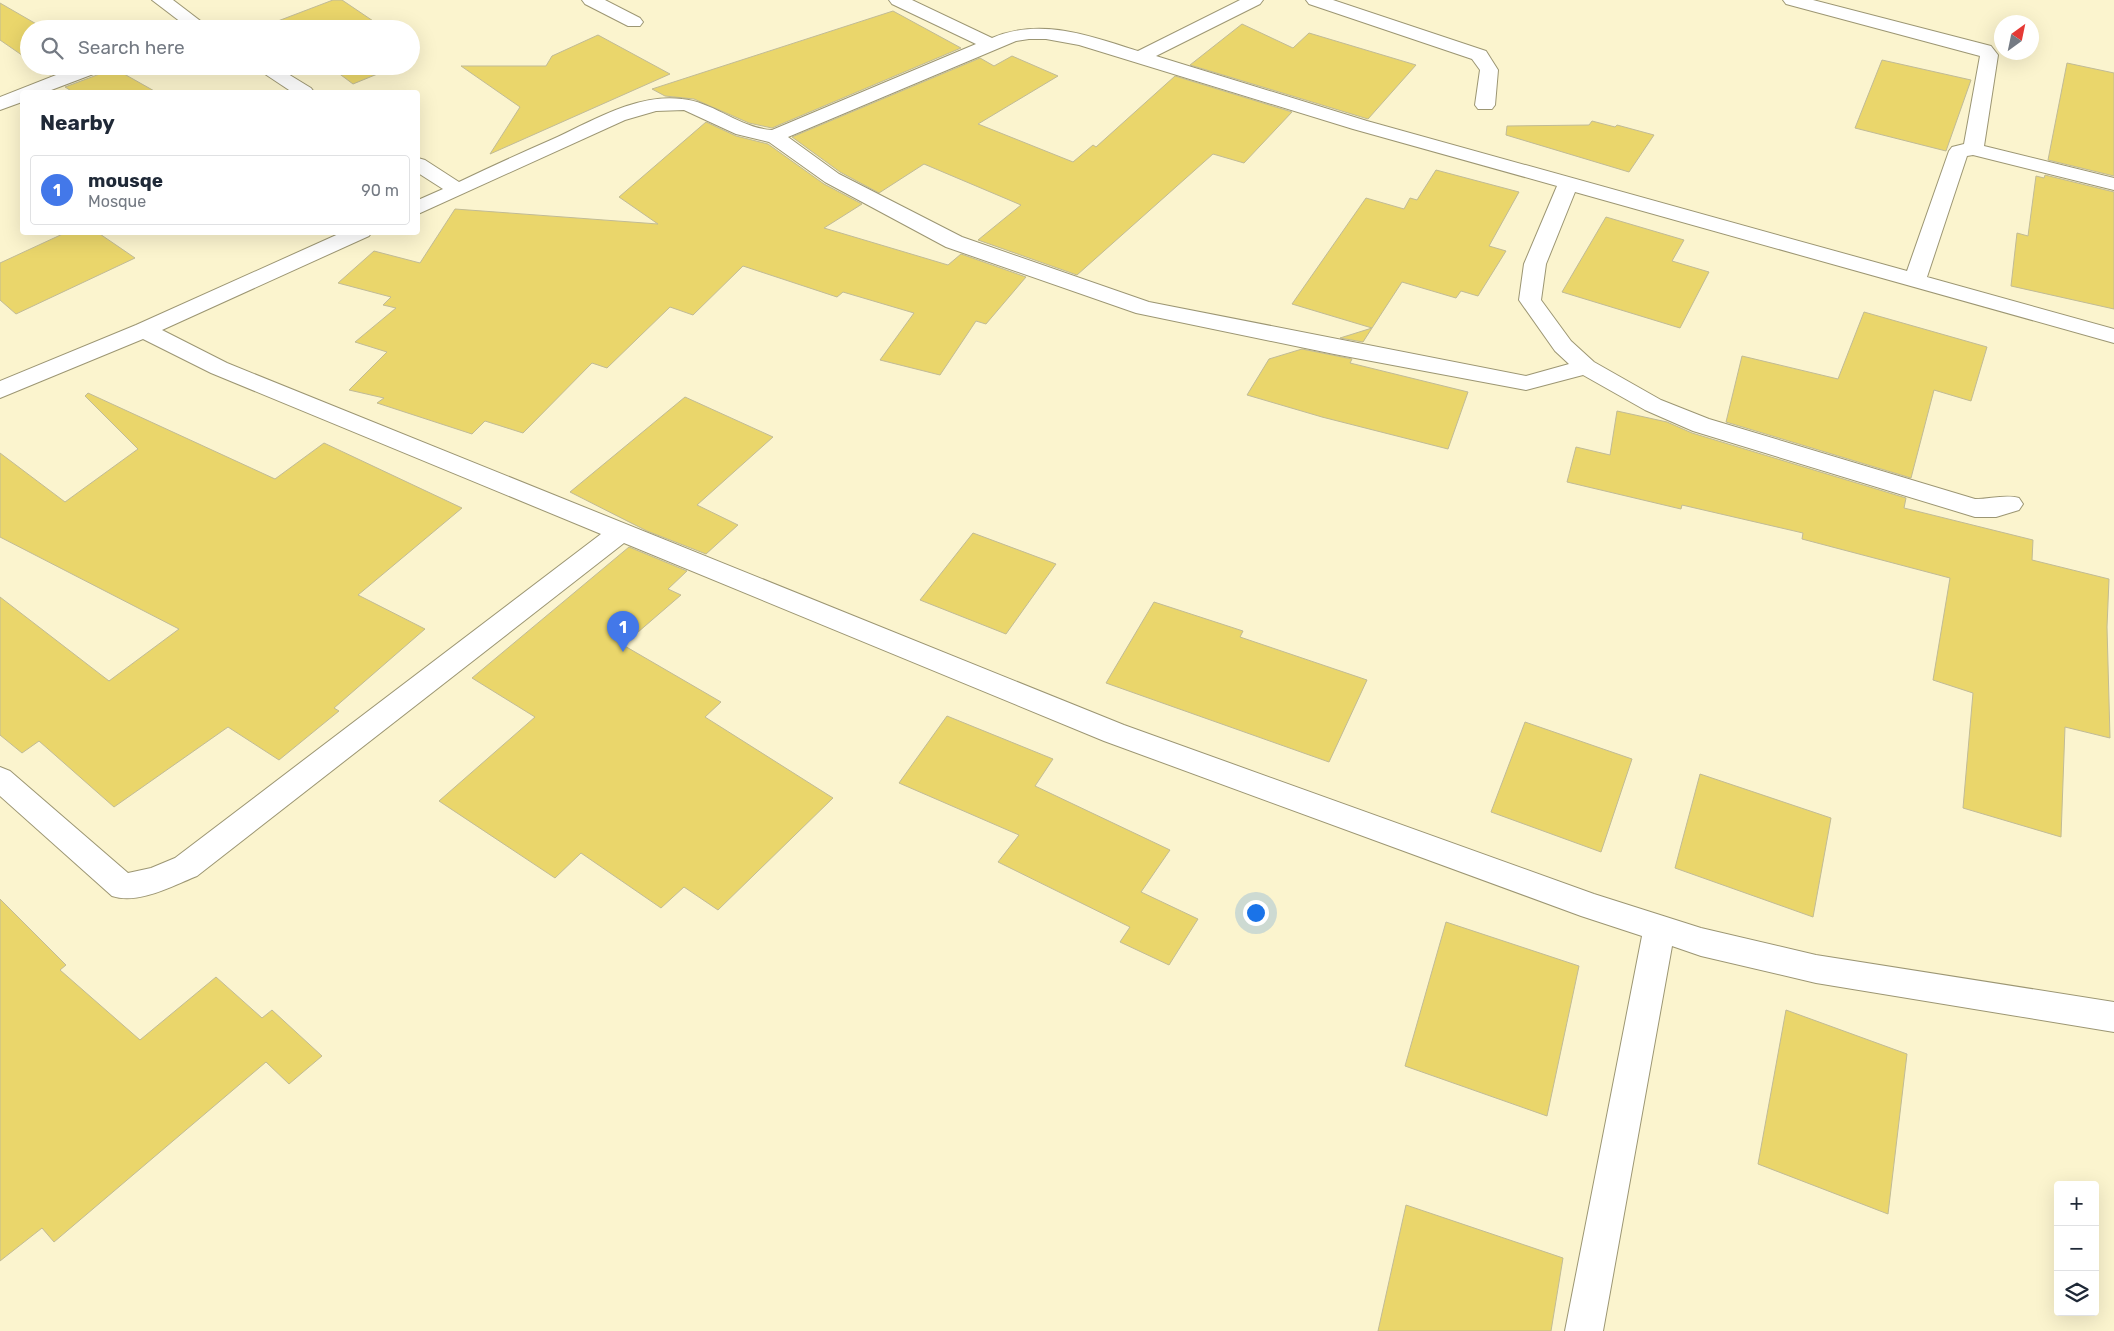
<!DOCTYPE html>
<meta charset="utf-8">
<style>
:root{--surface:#fff;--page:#f6f6f7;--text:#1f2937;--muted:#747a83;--line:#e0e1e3;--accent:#4378e9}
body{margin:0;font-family:Rubik,sans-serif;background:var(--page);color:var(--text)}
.controls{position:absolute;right:15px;bottom:15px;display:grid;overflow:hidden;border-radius:5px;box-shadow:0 5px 20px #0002}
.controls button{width:45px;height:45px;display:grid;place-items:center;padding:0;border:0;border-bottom:1px solid var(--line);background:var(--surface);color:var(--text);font:25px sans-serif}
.compass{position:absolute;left:1994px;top:15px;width:45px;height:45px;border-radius:50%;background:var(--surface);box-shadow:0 5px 20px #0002;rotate:33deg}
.you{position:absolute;left:1255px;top:912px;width:18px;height:18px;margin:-12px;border:4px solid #fff;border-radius:50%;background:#1a73e8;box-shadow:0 0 0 8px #1a73e833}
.badge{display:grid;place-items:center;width:32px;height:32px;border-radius:50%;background:var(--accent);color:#fff;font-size:16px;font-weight:700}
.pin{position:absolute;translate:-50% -41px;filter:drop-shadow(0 1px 2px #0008)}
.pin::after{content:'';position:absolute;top:26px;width:18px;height:15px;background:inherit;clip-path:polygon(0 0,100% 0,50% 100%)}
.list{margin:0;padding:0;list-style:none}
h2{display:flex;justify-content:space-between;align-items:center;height:65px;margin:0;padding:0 20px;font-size:21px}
h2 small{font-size:16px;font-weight:400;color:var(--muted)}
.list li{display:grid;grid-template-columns:32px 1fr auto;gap:15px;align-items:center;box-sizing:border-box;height:70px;margin:0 10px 10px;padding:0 10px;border:1px solid var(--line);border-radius:5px}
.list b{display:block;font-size:19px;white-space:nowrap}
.list p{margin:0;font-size:16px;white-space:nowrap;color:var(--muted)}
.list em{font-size:16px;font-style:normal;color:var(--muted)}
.icon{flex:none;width:28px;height:28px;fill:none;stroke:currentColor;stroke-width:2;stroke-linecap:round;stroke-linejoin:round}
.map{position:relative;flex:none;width:2114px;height:1331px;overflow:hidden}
.search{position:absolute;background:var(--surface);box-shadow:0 5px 20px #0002;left:20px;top:20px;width:400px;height:55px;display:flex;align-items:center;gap:12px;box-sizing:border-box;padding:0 18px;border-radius:28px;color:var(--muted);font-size:19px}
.panel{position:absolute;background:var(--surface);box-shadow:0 5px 20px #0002;left:20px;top:90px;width:400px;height:145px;border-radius:5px}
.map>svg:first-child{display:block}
.building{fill:#ead66b;stroke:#c1bb96}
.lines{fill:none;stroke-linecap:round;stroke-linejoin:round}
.minor-casing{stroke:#9c9673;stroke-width:2}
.minor{fill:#fff;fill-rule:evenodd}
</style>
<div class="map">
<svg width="2114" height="1331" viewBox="0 0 2114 1331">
<rect width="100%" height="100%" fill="#fbf4ce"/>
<g class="building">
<polygon points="333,0 342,0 385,29 277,29 270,24"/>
<polygon points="0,3 45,29 29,29 29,60 0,40"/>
<polygon points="893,11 961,48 772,128 749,123 694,99 665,96 652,89"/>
<polygon points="1242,24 1293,48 1309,33 1416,65 1368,119 1190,65"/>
<polygon points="598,35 670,74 490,154 520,107 461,66 546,66 552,56"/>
<polygon points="1012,56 1058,76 978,124 1073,162 1093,145 1096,147 1175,76 1292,112 1244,163 1213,154 1077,275 978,240 1021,205 924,164 879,193 840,172 792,137 980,58 994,66"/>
<polygon points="1882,60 1971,80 1946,151 1855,128"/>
<polygon points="2067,63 2114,73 2114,176 2048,160"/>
<polygon points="37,66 73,66 50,75"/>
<polygon points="108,66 110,66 156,92 73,92 65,87 105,72"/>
<polygon points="329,66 397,66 353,84"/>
<polygon points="1592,121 1615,127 1617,125 1654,135 1629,172 1506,135 1507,126 1589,125"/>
<polygon points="706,122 736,136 768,144 824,184 862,204 824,228 948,265 961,254 1026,277 986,324 976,321 940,375 880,360 914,313 843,292 837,297 743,266 693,315 670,307 607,368 592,363 523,433 485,421 472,434 377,403 384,398 349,390 387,352 355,342 396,308 383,305 391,297 338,283 374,251 420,263 455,209 658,224 619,197"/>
<polygon points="1436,170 1519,192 1489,246 1506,251 1478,296 1461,291 1456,298 1402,282 1372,328 1292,304 1366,198 1404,209 1410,198 1417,200"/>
<polygon points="2045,175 2114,192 2114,309 2011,286 2017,233 2028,236 2036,176 2044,178"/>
<polygon points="1606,217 1684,240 1672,261 1709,272 1680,328 1562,292"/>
<polygon points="67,232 97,232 135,258 16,314 0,300 0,263"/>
<polygon points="1864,312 1987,347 1971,401 1934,390 1911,478 1726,422 1742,356 1838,379"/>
<polygon points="1372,328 1363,342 1340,338"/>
<polygon points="1302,349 1352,359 1350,363 1468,392 1448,449 1322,417 1247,395 1269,359"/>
<polygon points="88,393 275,479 324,443 462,508 358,595 425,629 334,708 339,711 279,760 228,727 114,807 39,741 22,753 0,735 0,597 109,681 179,629 0,537 0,453 65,502 138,449 85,396"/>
<polygon points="685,397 773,437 697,505 738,525 706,554 647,531 570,492"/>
<polygon points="1617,411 1667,422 1692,433 1906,498 1904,508 2033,540 2032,560 2109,579 2107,627 2110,738 2065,727 2061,837 1963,808 1973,693 1933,680 1950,578 1802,539 1803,533 1682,505 1681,509 1567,482 1576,447 1610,455"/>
<polygon points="973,533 1056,564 1006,634 920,600"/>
<polygon points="629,547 687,571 668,589 681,595 623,645 721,702 705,717 833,798 718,910 684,887 661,908 581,853 555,878 439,801 535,717 472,678"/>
<polygon points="1154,602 1243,631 1240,637 1367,680 1329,762 1106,683"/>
<polygon points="947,716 1053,759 1035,786 1170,850 1141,892 1198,919 1169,965 1120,942 1130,927 998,862 1019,835 899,783"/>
<polygon points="1525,722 1632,759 1601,852 1491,812"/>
<polygon points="1700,774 1831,818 1813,917 1675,868"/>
<polygon points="0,899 66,965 60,970 140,1040 216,977 262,1018 272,1010 322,1056 289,1084 266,1062 54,1242 42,1228 0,1261"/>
<polygon points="1446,922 1579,966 1547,1116 1405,1066"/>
<polygon points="1786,1010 1907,1054 1888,1214 1758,1164"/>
<polygon points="1406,1205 1563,1258 1551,1331 1378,1331"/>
</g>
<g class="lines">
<defs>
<g id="minor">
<polygon points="152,0 173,0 211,29 190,29"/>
<polygon points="582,0 605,0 640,18 643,22 640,26 628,26 585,4"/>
<path d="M 889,0 L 912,0 L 992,38 C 1041,17 1090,36 1138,51 L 1240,0 L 1263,0 L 1260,4 L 1156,56 L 1367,121 L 1907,271 L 1949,151 L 1952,147 L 1964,144 L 1980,56 L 1786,4 L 1783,0 L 1813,0 L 1991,46 L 1998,55 L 1984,146 L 2114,178 L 2114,190 L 1973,155 L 1967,156 L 1927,277 L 2114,329 L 2114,343 L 1575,192 L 1546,264 L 1541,300 L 1571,341 L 1594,362 L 1661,400 L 1709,419 L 1975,499 C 1990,499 2006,494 2019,498 L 2023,504 L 2019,510 L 1996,517 L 1975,517 L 1693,431 L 1645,410 L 1583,375 L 1526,390 L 1334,354 L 1136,313 L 946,247 L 825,182 L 769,142 L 736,134 L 684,110 L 656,111 L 625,120 L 418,214 L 418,200 L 443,189 L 418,173 L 418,158 L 425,160 L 459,182 C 490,167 521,153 553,139 C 592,121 638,93 682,99 C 714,102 739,128 772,130 L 976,44 L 892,4 ZM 1029,39 L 1046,39 L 1079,45 L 1353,129 L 1557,186 L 1524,264 L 1519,300 L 1555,351 L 1569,364 L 1526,376 L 1149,302 L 962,237 L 839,174 L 788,137 L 1016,41 Z"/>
<polygon points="1306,0 1333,0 1486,51 1498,70 1495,105 1492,109 1478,109 1475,105 1480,70 1472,59 1309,4"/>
<polygon points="79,66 106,66 104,70 46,92 22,92 22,102 0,110 0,97"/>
<polygon points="253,66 275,66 311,88 314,92 292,92"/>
<path d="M 343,232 L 372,232 L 369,236 L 162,330 L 227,363 L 1124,725 L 1594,894 L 1701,928 L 1816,955 L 2114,1002 L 2114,1032 L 1816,983 L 1701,956 L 1672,946 L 1603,1331 L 1565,1331 L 1642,936 L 1581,916 L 1104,741 L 624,543 L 197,876 C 172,886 138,905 112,896 L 0,796 L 0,767 L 10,771 L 128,873 L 151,868 L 175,858 L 601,534 L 211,373 L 143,339 L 0,398 L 0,381 L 136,325 Z"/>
</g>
</defs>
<use href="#minor" class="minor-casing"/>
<use href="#minor" class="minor"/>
</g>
</svg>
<div class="controls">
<button>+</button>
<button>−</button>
<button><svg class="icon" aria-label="layers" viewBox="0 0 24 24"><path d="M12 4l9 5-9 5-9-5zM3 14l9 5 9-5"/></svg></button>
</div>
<svg class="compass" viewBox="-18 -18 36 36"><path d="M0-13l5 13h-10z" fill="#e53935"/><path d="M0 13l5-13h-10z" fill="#747a83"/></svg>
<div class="you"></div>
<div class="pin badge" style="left:623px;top:652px">1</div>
<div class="search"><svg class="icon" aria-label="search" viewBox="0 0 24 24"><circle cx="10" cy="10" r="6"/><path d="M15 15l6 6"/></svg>Search here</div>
<section class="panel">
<h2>Nearby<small></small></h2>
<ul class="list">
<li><span class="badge">1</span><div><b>mousqe</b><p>Mosque</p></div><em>90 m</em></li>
</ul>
</section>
</div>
